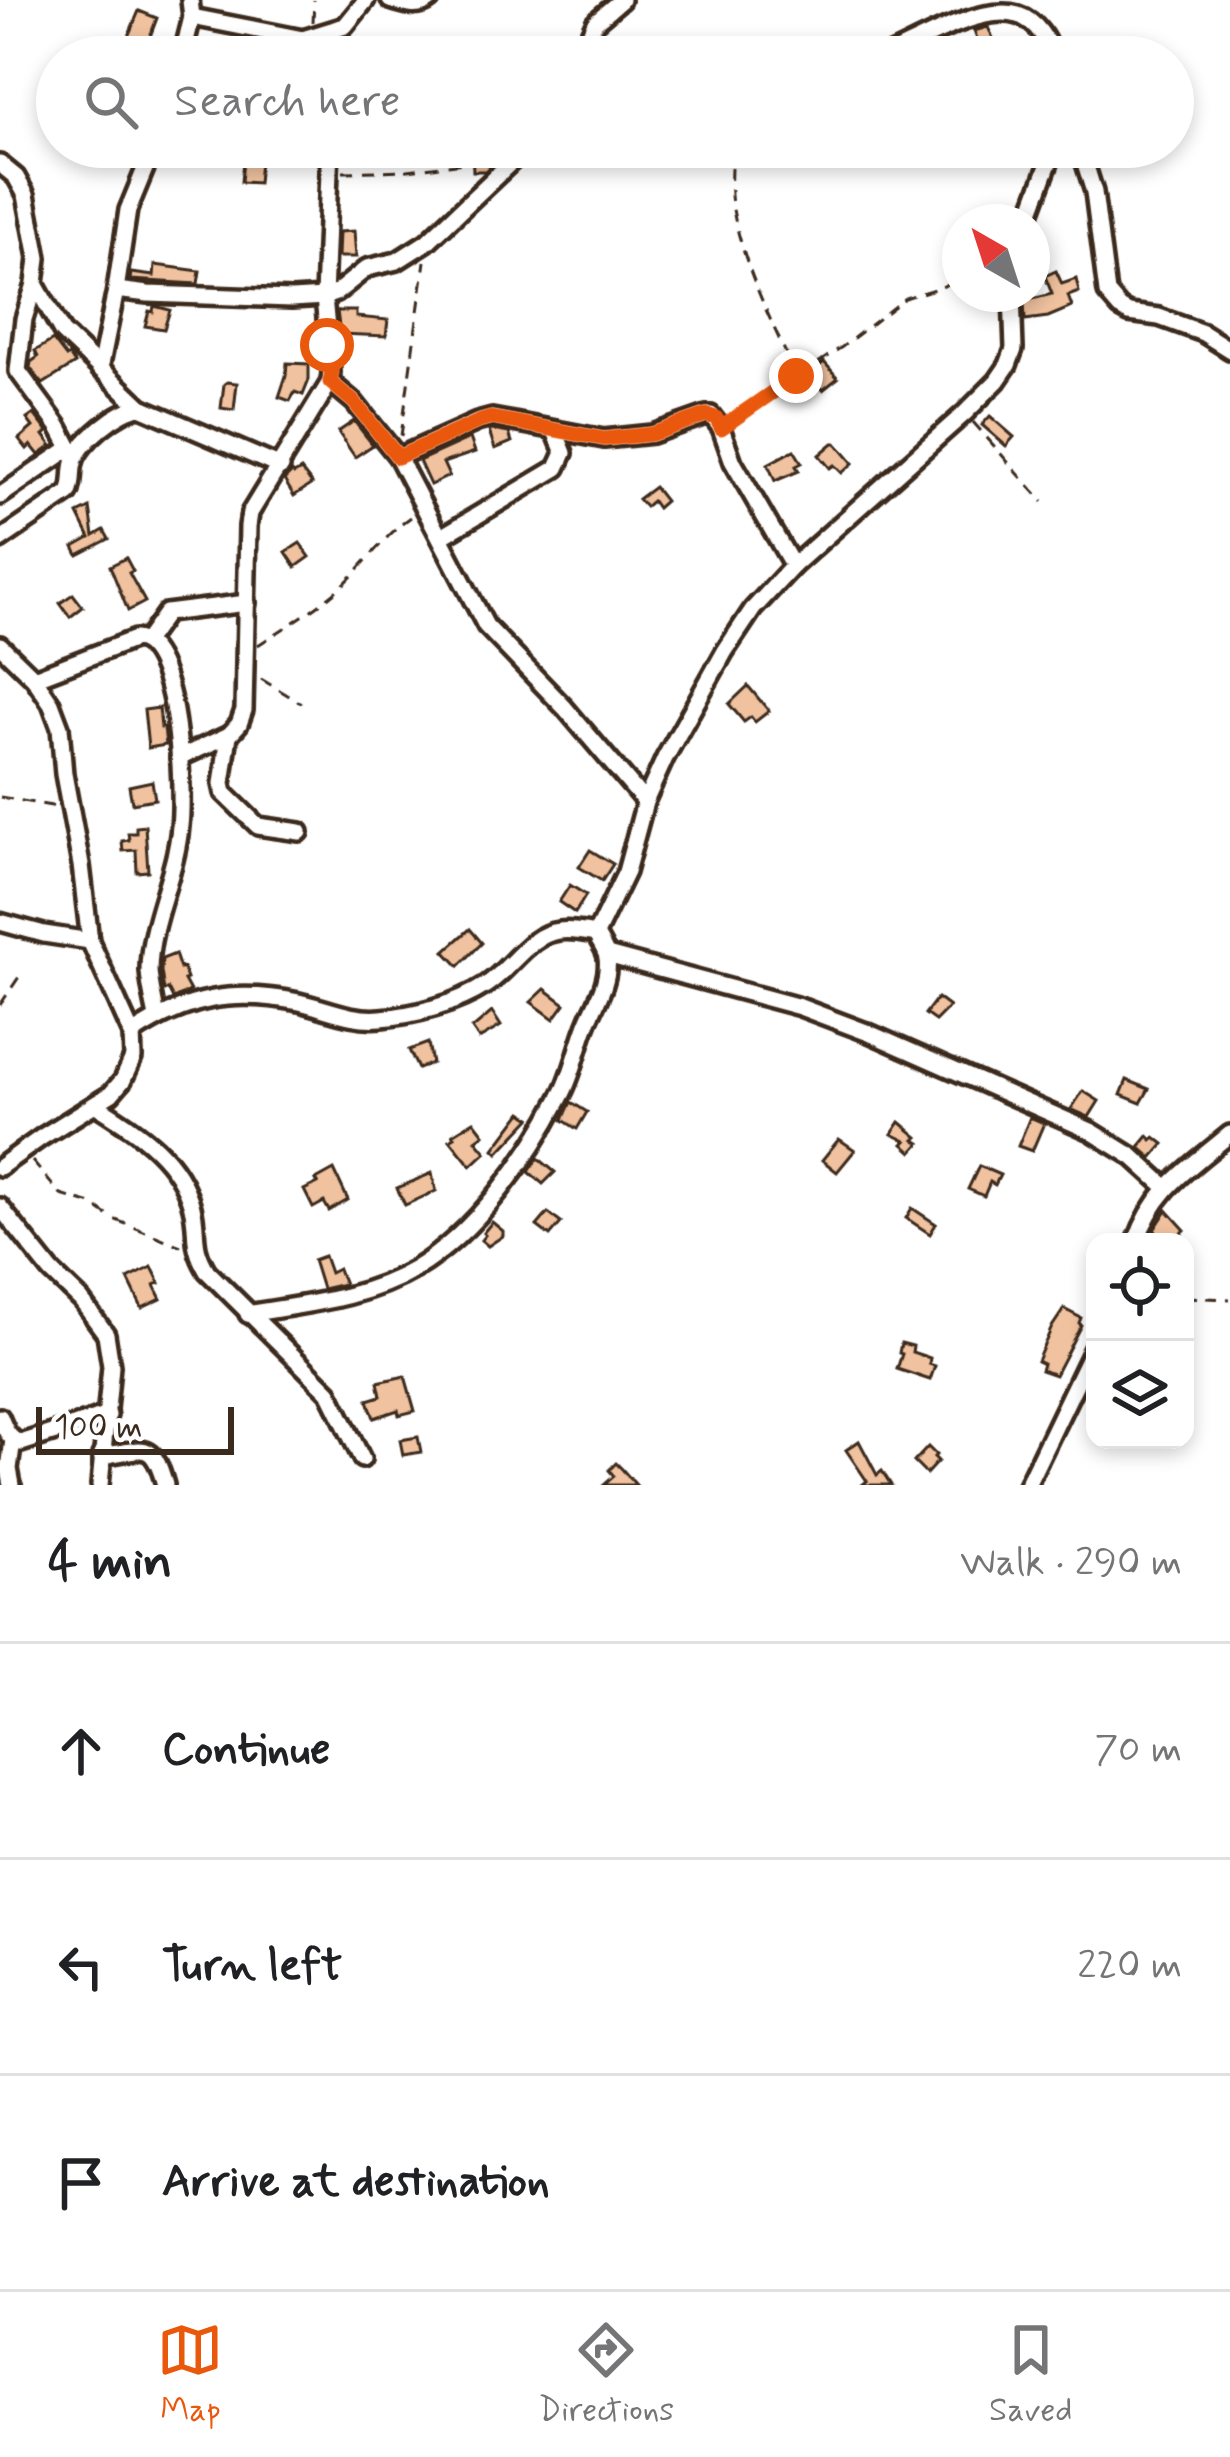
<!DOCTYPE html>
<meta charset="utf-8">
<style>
:root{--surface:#fff;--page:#f2f2f2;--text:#202124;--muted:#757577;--line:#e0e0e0;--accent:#ea580c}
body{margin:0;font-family:Mynerve,sans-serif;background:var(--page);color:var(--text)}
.controls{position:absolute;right:36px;bottom:36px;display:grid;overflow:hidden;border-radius:24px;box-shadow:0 6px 18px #0003}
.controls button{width:108px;height:108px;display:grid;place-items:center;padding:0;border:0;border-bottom:3px solid var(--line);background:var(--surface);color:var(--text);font:60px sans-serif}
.compass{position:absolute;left:942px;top:204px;width:108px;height:108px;border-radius:50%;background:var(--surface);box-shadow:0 6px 18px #0003;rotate:321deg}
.scale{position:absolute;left:36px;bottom:30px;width:198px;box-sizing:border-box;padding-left:12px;border:6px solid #3b2a1e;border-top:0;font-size:33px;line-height:42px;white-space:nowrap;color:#3b2a1e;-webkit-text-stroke:9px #fff;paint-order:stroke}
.stop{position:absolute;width:36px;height:36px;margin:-27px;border:9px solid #ea580c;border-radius:50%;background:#fff}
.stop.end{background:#ea580c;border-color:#fff;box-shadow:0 3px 12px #0008}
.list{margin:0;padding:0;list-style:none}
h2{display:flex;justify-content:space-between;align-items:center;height:156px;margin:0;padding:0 48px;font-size:51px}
h2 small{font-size:39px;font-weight:400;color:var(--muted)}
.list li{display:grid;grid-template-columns:78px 1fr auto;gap:36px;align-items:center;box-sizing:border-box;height:216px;padding:0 48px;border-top:3px solid var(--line)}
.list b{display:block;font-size:45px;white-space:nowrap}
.list em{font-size:39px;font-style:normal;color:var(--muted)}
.icon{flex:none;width:66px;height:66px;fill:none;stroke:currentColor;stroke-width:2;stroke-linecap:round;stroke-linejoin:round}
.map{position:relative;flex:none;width:1230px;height:1485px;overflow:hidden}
.search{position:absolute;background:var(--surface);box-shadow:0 6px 18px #0003;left:36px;right:36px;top:36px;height:132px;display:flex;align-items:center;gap:30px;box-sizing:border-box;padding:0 42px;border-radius:66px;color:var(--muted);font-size:45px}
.sheet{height:804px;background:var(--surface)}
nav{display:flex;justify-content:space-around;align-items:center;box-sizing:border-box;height:168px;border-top:3px solid var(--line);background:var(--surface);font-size:33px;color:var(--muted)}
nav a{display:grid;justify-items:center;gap:6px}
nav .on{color:var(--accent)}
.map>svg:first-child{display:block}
.building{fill:#f0c29f;stroke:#3b2a1e;stroke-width:3}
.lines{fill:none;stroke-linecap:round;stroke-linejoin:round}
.street-casing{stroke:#3b2a1e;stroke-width:24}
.path{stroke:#3b2a1e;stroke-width:3;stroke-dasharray:12 9;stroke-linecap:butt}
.street{stroke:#fff;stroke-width:15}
.route{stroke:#ea580c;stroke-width:15}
</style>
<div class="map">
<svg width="1230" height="1485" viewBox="0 0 1230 1485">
<rect width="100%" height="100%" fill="#fff"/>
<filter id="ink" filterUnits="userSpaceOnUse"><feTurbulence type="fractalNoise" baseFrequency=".00833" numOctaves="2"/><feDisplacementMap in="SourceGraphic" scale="24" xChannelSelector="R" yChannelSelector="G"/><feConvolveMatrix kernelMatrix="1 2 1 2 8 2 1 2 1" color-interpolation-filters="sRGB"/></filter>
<g filter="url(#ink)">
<g class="building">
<polygon points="139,11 157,18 146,47 127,39"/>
<polygon points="988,27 996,45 981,51 974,31"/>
<polygon points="249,40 290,49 289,57 247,53"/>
<polygon points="488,148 489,167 485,171 473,171 472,149"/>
<polygon points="243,160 260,160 258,183 241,182"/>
<polygon points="354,231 356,257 338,257 339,232"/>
<polygon points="155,265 200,271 198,284 130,280 131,273 154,276"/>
<polygon points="1056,271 1062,284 1076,279 1079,292 1068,296 1072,307 1048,317 1025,320 1024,301 1052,294 1045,276"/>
<polygon points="154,306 170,310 164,329 145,326 149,311 153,312"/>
<polygon points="337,311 356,311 356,317 388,320 386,336 340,334"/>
<polygon points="53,340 66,357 69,355 75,364 43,384 30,368 31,362 38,357 35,351"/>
<polygon points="824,362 838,378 823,390 809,374"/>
<polygon points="287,363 309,364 309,380 303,395 295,392 290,401 279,397 286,376"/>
<polygon points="227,382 237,383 234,410 221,408 224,384"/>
<polygon points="34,414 48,432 44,435 52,446 39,455 31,445 27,449 19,439 33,427 27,419"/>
<polygon points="990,416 1014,437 1006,446 982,425"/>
<polygon points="354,421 373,445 355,457 338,432"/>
<polygon points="492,430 509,433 512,442 495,449 489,431"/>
<polygon points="470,438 475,452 443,463 449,476 430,485 419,461"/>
<polygon points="833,443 836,443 853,463 842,473 834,465 830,468 819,455"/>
<polygon points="794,450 802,463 796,466 799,471 775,481 768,464"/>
<polygon points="301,470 312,484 294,496 284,480 292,472 294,474"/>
<polygon points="654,487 665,501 657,508 652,501 645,507 638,499"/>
<polygon points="90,508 94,536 104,530 109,539 78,555 74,547 90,538 78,514"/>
<polygon points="300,543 310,557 296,567 286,552"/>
<polygon points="126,558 133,571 129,573 145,602 128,611 110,566"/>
<polygon points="73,594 83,607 70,617 60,603"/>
<polygon points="748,686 769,711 755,722 751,717 744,722 729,704"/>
<polygon points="159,708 161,728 164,728 166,745 148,748 144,710"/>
<polygon points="152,781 155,799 132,803 129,786"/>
<polygon points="145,826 148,871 137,872 136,850 123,851 122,841 129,840 128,833 136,833 136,827"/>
<polygon points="590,850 613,864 602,881 579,867"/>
<polygon points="570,885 586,895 575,913 559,902"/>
<polygon points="470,929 482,943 459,966 445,951"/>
<polygon points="175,954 180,969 183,968 187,979 184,980 190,991 173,999 168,989 164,991 161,971 162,959"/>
<polygon points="545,989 565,1004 554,1019 531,1002"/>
<polygon points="937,998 949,1007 935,1021 925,1014"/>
<polygon points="492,1012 501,1026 479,1039 472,1029"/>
<polygon points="428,1043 432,1063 418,1069 409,1050"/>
<polygon points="1127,1080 1149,1089 1141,1103 1121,1095"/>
<polygon points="1083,1091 1099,1101 1089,1117 1071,1109"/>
<polygon points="571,1102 587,1112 577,1129 563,1120"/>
<polygon points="522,1112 531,1118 498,1153 494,1149"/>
<polygon points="1030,1117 1044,1123 1032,1151 1018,1146"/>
<polygon points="474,1121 484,1134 476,1140 486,1152 471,1166 450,1140 455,1137 453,1134"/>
<polygon points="900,1122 918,1137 915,1140 920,1143 912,1152 903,1144 906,1141 892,1134"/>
<polygon points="1148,1136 1152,1140 1155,1137 1164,1144 1152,1158 1139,1147"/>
<polygon points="839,1139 855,1150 837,1172 822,1160"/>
<polygon points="538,1158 555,1172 543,1184 529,1172"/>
<polygon points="979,1166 1000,1175 995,1185 990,1182 984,1196 968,1189"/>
<polygon points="334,1170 348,1200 329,1211 324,1202 313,1208 304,1190 318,1183 316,1180"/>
<polygon points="432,1173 436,1191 405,1205 397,1188"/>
<polygon points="912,1208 936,1224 930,1234 906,1218"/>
<polygon points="1167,1210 1185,1230 1172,1242 1158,1242 1162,1237 1154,1230"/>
<polygon points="548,1213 561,1223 550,1236 537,1226"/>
<polygon points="492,1222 503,1231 503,1236 488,1246 481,1240 485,1235 483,1233"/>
<polygon points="324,1256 330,1273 338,1269 344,1284 322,1289 313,1260"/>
<polygon points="152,1267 160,1283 154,1285 161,1299 142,1308 128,1279"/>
<polygon points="1064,1309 1081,1318 1079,1323 1081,1325 1055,1375 1041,1370 1043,1364 1037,1361 1052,1327"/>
<polygon points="901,1343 913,1346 912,1352 930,1358 929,1364 935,1366 930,1380 897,1369 902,1354 899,1353"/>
<polygon points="405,1376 415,1411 399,1415 398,1410 374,1418 368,1400 381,1396 378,1382"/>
<polygon points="418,1437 421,1452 403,1455 400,1440"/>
<polygon points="859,1441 877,1475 882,1471 891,1485 862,1485 867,1481 846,1450"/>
<polygon points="928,1447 936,1455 934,1457 938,1461 926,1474 914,1462"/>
<polygon points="616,1463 622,1469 636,1485 604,1485 614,1476 609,1470"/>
</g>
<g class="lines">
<defs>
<g id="street">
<path d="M 390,0 C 404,4 418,10 430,0"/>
<polyline points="192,17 303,39 311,45 318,57"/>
<polyline points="303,39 345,26 366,0"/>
<polyline points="182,57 192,17 190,0"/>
<polyline points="579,57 595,22 621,0"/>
<path d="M 885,57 C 919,42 981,4 1018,15 C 1037,21 1047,41 1054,57"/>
<polyline points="1080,147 1094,192 1107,293 1120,308 1129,313 1159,317 1203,333 1230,350"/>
<polyline points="0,164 16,177 26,195 38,258 35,284 62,332 141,407 281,467"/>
<polyline points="1027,222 1055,147"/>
<polyline points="35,284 24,319 18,371 59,427 75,457"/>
<polyline points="116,290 148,294 292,299 324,297 336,293 367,268 397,261 427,242 527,147"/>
<polyline points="100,369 116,290 128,210 154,147"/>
<polyline points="330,382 354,402 398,457 486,626 565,708 645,802"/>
<polyline points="398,457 477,422 492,418 604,439 652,434 706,415 711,415 721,428 733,462 793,566"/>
<polyline points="0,496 70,448"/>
<polyline points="441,537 557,468 564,453 555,431"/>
<path d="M 0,540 L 69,493 C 74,482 71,474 74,463 C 78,442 121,408 141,407"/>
<polyline points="146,641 166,613 247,603"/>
<polyline points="0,645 34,678 51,703 60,727 64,774 81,865 90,941 132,1034 133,1058 123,1080 111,1094 42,1137 0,1167"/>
<path d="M 34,678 L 135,639 C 179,643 184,790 180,826 C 176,875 149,922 149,971 C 150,986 154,1003 157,1017"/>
<polyline points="179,758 229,735"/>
<polyline points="300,832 258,826 224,793 222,784 229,735 239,724 244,710 248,526 250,513 330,382 331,372 324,297 330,147"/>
<polyline points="0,922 44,934 90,941"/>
<polyline points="607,955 800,1007 869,1033 1091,1131 1133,1157 1166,1187"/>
<path d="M 132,1034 C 187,997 234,989 299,1002 C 326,1008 352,1021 381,1018 C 415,1015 457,1004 486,985 C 510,970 529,934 559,931 C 571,929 584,932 596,934"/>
<path d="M 96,1105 C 138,1132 178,1156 192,1207 C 199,1234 190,1243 207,1271 L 329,1392 L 362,1459"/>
<polyline points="0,1207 51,1271 81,1300 106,1334 111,1366 100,1485"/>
<path d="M 1136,1242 C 1155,1188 1188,1169 1230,1134"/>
<path d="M 248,1314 C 304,1304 364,1299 415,1269 C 475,1233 529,1158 561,1096 C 574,1073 578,1044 589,1019 C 597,1001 610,979 607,958 C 606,950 599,942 596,934 L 626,872 L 645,802 L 665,758 L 725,651 L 753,609 L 793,566 L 965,413 L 997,381 L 1008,365 L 1014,349 L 1012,294"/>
<path d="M 0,1417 C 5,1429 8,1439 21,1443 L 108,1415"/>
<path d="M 101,1456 C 144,1450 152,1438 165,1485"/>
<polyline points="12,1485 9,1469 13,1440"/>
<polyline points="1027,1485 1095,1344"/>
</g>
</defs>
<use href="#street" class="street-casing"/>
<g class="path">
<polyline points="313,22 314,0"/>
<polyline points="753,57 760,39"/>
<polyline points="215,147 248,150 315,150"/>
<path d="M 731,147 C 732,166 729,186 732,204 C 742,264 771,321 796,375"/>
<polyline points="343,172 408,170 464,163"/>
<polyline points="731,421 842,347 905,298 944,286 960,275"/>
<polyline points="973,422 1043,502"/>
<polyline points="401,436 425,261"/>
<path d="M 258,645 C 287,626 318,608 344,584 C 367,562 384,536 411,517"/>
<polyline points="261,679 301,703"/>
<polyline points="0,797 57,807"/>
<polyline points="0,1005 21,974"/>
<polyline points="32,1161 61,1195 92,1204 111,1218 181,1246"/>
<polyline points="1185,1297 1230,1299"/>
</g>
<use href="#street" class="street"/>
</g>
</g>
<g class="lines" filter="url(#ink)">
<polyline class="route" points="327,345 332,372 330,382 354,402 398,457 478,422 491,418 604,439 652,434 706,415 716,418 721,428 796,376"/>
</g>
</svg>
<div class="controls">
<button><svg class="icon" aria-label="locate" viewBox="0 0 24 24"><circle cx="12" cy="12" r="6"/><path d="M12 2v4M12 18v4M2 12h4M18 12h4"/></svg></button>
<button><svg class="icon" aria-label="layers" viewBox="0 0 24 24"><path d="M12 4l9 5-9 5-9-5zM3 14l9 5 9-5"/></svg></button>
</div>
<svg class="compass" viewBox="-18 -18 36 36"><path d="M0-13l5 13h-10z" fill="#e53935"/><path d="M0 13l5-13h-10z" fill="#757577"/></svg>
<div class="scale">100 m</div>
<div class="stop" style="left:327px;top:345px"></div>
<div class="stop end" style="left:796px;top:376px"></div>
<div class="search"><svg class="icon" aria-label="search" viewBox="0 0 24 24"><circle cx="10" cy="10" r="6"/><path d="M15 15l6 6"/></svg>Search here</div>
</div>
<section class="sheet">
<h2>4 min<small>Walk · 290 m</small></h2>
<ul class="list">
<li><svg class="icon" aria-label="ahead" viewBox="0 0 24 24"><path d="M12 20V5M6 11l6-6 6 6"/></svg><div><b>Continue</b></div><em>70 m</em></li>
<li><svg class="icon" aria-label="left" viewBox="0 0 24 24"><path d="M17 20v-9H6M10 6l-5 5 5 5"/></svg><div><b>Turn left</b></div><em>220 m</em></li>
<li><svg class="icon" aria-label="arrive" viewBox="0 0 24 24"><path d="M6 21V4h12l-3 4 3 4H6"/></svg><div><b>Arrive at destination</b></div></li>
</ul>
</section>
<nav>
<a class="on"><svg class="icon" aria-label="map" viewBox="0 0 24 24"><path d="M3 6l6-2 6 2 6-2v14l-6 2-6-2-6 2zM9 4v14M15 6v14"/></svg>Map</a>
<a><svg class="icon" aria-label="directions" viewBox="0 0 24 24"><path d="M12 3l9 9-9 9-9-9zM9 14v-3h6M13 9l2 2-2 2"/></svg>Directions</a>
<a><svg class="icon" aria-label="saved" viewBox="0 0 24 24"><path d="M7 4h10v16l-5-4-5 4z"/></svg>Saved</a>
</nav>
